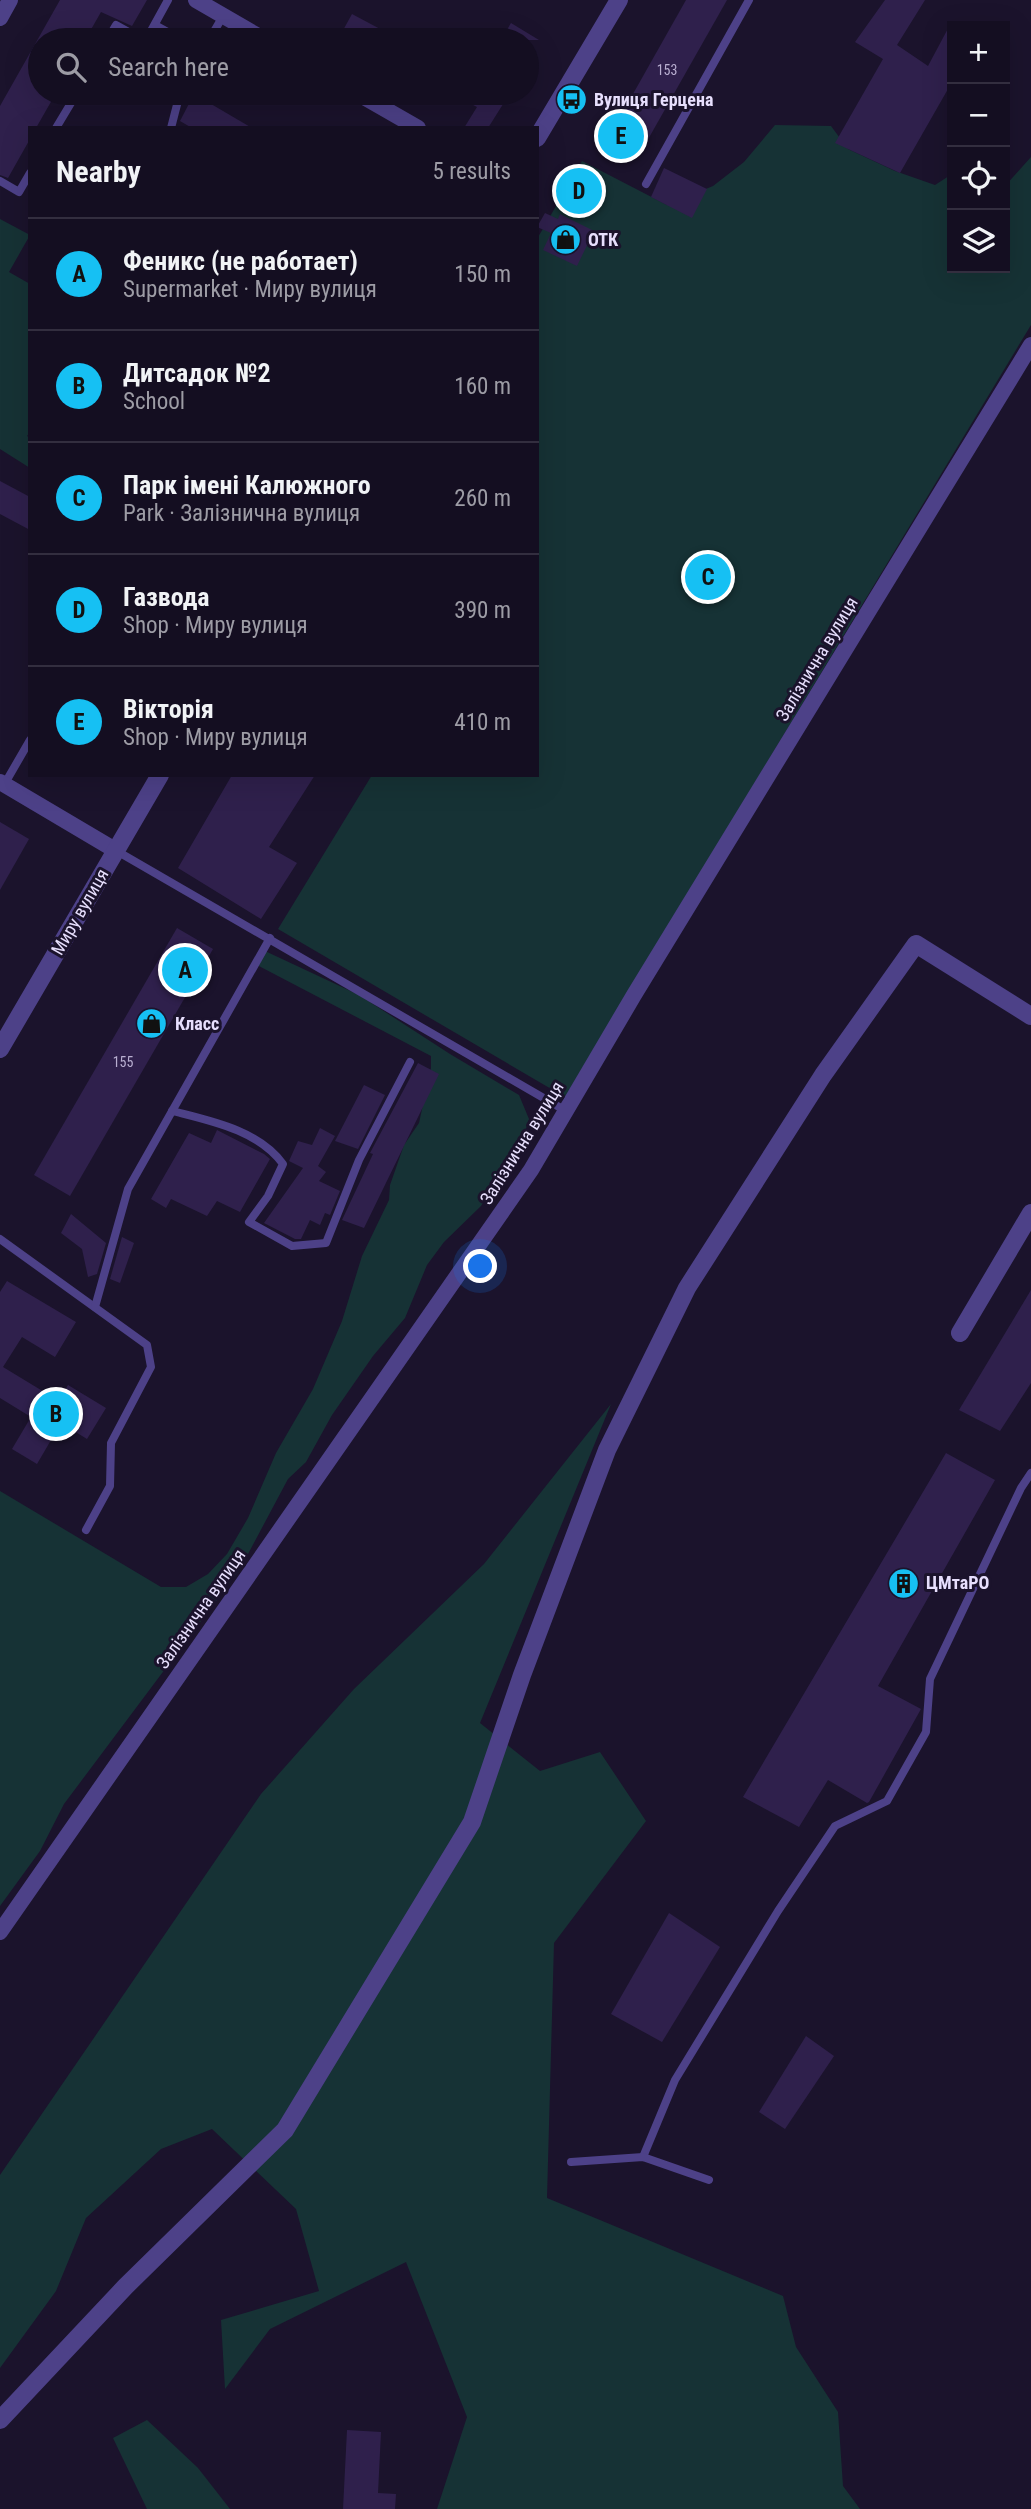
<!DOCTYPE html>
<meta charset="utf-8">
<style>
:root{--surface:#140e21;--page:#1d172a;--text:#f1f3f6;--muted:#9d9ca5;--line:#332e3f;--accent:#16c0f3}
body{margin:0;font-family:"Roboto Condensed",sans-serif;background:var(--page);color:var(--text)}
.controls{position:absolute;right:21px;top:21px;display:grid;overflow:hidden;border-radius:0px;box-shadow:0 7px 28px #0002}
.controls button{width:63px;height:63px;display:grid;place-items:center;padding:0;border:0;border-bottom:2px solid var(--line);background:var(--surface);color:var(--text);font:35px sans-serif}
.you{position:absolute;left:481px;top:1267px;width:24px;height:24px;margin:-18px;border:5px solid #fff;border-radius:50%;background:#1a73e8;box-shadow:0 0 0 10px #1a73e833}
.badge{display:grid;place-items:center;width:46px;height:46px;border-radius:50%;background:var(--accent);color:#111;font-size:23px;font-weight:700}
.pin{position:absolute;translate:-50% -50%;border:4px solid #fff;box-shadow:0 2px 7px #0006}
.list{margin:0;padding:0;list-style:none}
h2{display:flex;justify-content:space-between;align-items:center;height:91px;margin:0;padding:0 28px;font-size:30px}
h2 small{font-size:23px;font-weight:400;color:var(--muted)}
.list li{display:grid;grid-template-columns:46px 1fr auto;gap:21px;align-items:center;box-sizing:border-box;height:112px;padding:0 28px;border-top:2px solid var(--line)}
.list b{display:block;font-size:26px;white-space:nowrap}
.list p{margin:0;font-size:23px;white-space:nowrap;color:var(--muted)}
.list em{font-size:23px;font-style:normal;color:var(--muted)}
.icon{flex:none;width:38px;height:38px;fill:none;stroke:currentColor;stroke-width:2;stroke-linecap:round;stroke-linejoin:round}
.map{position:relative;flex:none;width:1031px;height:2509px;overflow:hidden}
.search{position:absolute;background:var(--surface);box-shadow:0 7px 28px #0002;left:28px;top:28px;width:511px;height:77px;display:flex;align-items:center;gap:18px;box-sizing:border-box;padding:0 24px;border-radius:38px;color:var(--muted);font-size:26px}
.panel{position:absolute;background:var(--surface);box-shadow:0 7px 28px #0002;left:28px;top:126px;width:511px;height:651px;border-radius:0px}
.map>svg:first-child{display:block}
.green{fill:#163235}
.building{fill:#2f204c}
.lines{fill:none;stroke-linecap:round;stroke-linejoin:round}
.service{stroke:#4d4188;stroke-width:8}
.minor{stroke:#4d4188;stroke-width:16}
.tertiary{stroke:#4d4188;stroke-width:18}
.labels{text-anchor:middle;stroke-width:6;stroke-linejoin:round;paint-order:stroke}
.number-label{font-size:14px;fill:#b9afd1}
.poi-label{font-size:18px;font-weight:bold;fill:#e7dffd;stroke:#1b132c;text-anchor:start}
.street-label{font-size:18px;fill:#e7dffd;stroke:#1b132c}
</style>
<div class="map">
<svg width="1031" height="2509" viewBox="0 0 1031 2509">
<rect width="100%" height="100%" fill="#1b132c"/>
<g class="green">
<polygon points="775,125 831,126 848,149 895,171 935,185 952,174 952,268 1005,268 1005,186 1031,157 1031,325 565,1097 278,929 372,775 537,775 537,239 582,161 667,205 713,186 744,162"/>
<polygon points="0,219 30,235 9,272 30,284 30,432 27,436 30,438 30,468 0,449"/>
<polygon points="265,951 359,995 450,1054 519,1095 529,1119 522,1142 481,1206 444,1242 427,1265 405,1318 373,1356 332,1415 306,1462 288,1479 240,1569 64,1804 40,1851 0,1906 0,1491 161,1587 186,1587 208,1574 227,1554 248,1518 276,1453 313,1389 342,1321 362,1256 389,1200 390,1185 404,1145 419,1123 431,1068 431,1056 255,964"/>
<polygon points="611,1404 480,1723 540,1771 600,1752 646,1821 554,1943 547,2198 783,2296 796,2347 838,2412 843,2486 860,2509 437,2509 467,2417 406,2262 270,2329 225,2389 221,2320 319,2291 296,2209 212,2129 161,2149 86,2218 56,2291 0,2368 0,2175 261,1794 354,1689 484,1564"/>
<polygon points="147,2420 198,2468 230,2509 147,2509 113,2438"/>
</g>
<g class="building">
<polygon points="60,0 147,0 132,26 101,12 85,40 40,40 40,93 56,93 36,128 30,128 30,139 8,178 0,175 0,106"/>
<polygon points="686,0 727,0 638,157 607,140"/>
<polygon points="885,0 925,0 897,45 928,66 952,21 952,82 900,173 835,143 883,59 855,42"/>
<polygon points="352,14 382,30 376,40 351,40 341,34"/>
<polygon points="511,23 539,40 501,40"/>
<polygon points="450,93 510,93 488,128 464,128 477,107"/>
<polygon points="194,94 252,128 192,128 180,121"/>
<polygon points="664,168 707,189 692,218 651,197"/>
<polygon points="545,213 558,219 560,214 594,231 577,266 543,250 551,233 537,227"/>
<polygon points="0,481 30,497 30,530 0,514"/>
<polygon points="232,775 315,775 269,847 297,863 261,919 178,868"/>
<polygon points="0,822 29,839 0,890"/>
<polygon points="177,928 213,949 70,1196 34,1175"/>
<polygon points="418,1063 439,1074 364,1228 342,1220 373,1154 370,1153"/>
<polygon points="364,1085 385,1095 358,1149 335,1141"/>
<polygon points="320,1128 335,1136 318,1166 326,1172 319,1181 340,1191 330,1215 325,1213 320,1225 310,1220 301,1239 295,1239 264,1223 303,1168 289,1161 298,1141 312,1145"/>
<polygon points="217,1130 264,1154 270,1159 240,1212 217,1201 207,1216 171,1199 166,1208 151,1199 189,1133 211,1143"/>
<polygon points="71,1214 106,1243 97,1274 88,1277 82,1249 61,1233"/>
<polygon points="122,1237 134,1243 120,1283 110,1279"/>
<polygon points="7,1281 76,1322 55,1357 22,1337 3,1367 59,1401 68,1385 106,1408 87,1439 61,1423 37,1464 12,1449 31,1417 0,1398 0,1292"/>
<polygon points="1031,1290 1031,1383 1000,1431 959,1410"/>
<polygon points="946,1453 995,1480 878,1686 921,1709 869,1802 867,1803 828,1780 799,1827 743,1797"/>
<polygon points="669,1913 720,1947 662,2042 611,2014"/>
<polygon points="806,2036 834,2056 785,2129 759,2112"/>
<polygon points="347,2430 381,2432 378,2493 396,2494 395,2509 343,2509"/>
</g>
<g class="lines">
<g class="service">
<polyline points="155,25 182,40"/>
<polyline points="107,40 116,25 143,40"/>
<polyline points="146,40 168,0"/>
<polyline points="209,40 223,16"/>
<polyline points="56,128 77,93"/>
<polyline points="171,128 180,93"/>
<polyline points="0,181 19,192 30,173"/>
<polyline points="646,184 749,0"/>
<polyline points="4,785 30,740"/>
<polyline points="115,850 566,1111"/>
<path d="M 172,1111 C 211,1121 258,1130 283,1164 L 268,1196 L 249,1222 L 292,1246 L 326,1243 L 359,1160 L 410,1062"/>
<polyline points="0,1239 147,1345 151,1367 111,1443 110,1486 86,1530"/>
<polyline points="95,1307 128,1189 270,938"/>
<polyline points="643,2157 675,2080 778,1911 835,1826 887,1801 926,1732 930,1679 1021,1488 1031,1473"/>
<polyline points="571,2162 643,2157 709,2180"/>
</g>
<g class="minor">
<polyline points="196,0 265,40"/>
<polyline points="0,18 10,0"/>
<polyline points="357,93 418,128"/>
<polyline points="0,782 115,850"/>
<polyline points="0,1932 531,1170 634,995 1031,345"/>
</g>
<g class="tertiary">
<polyline points="537,138 619,0"/>
<polyline points="0,1049 160,775"/>
<polyline points="960,1333 1031,1213"/>
<polyline points="0,2420 125,2287 285,2130 472,1822 522,1675 607,1450 687,1288 823,1075 916,944 1031,1016"/>
</g>
</g>
<defs>
<symbol id="bus-disc" viewBox="-11 -11 22 22"><circle r="9.5" fill="#16c0f3" stroke="#1b132c"/><path d="M-5-6H5V4H4V6H2V4H-2V6H-4V4H-5ZM-3.5-4V0h7V-4ZM-3.5 1.2v1.5H-2V1.2ZM2 1.2v1.5H3.5V1.2Z" fill="#111"/></symbol>
<symbol id="shop-disc" viewBox="-11 -11 22 22"><circle r="9.5" fill="#16c0f3" stroke="#1b132c"/><path d="M-5-2.5h2.3a2.7 3.5 0 0 1 5.4 0H5L5.5 6h-11ZM-1.5-2.5h3a1.5 2.3 0 0 0-3 0Z" fill="#111"/></symbol>
<symbol id="building-disc" viewBox="-11 -11 22 22"><circle r="9.5" fill="#16c0f3" stroke="#1b132c"/><path d="M-4-6H4V6H1V3H-1V6H-4ZM-2.5-4.3h1.7v1.8h-1.7ZM.8-4.3h1.7v1.8H.8ZM-2.5-1h1.7V.8h-1.7ZM.8-1h1.7V.8H.8Z" fill="#111"/></symbol>
</defs>
<g fill-rule="evenodd">
<use href="#bus-disc" x="554" y="82" width="35" height="35"/>
<use href="#shop-disc" x="548" y="222" width="35" height="35"/>
<use href="#shop-disc" x="134" y="1006" width="35" height="35"/>
<use href="#building-disc" x="886" y="1566" width="35" height="35"/>
</g>
<g class="labels">
<g class="number-label">
<text x="667" y="75">153</text>
<text x="123" y="1067">155</text>
</g>
<g class="poi-label">
<text x="594" y="106">Вулиця Герцена</text>
<text x="588" y="246">ОТК</text>
<text x="175" y="1030">Класс</text>
<text x="926" y="1589">ЦМтаРО</text>
</g>
<g class="street-label">
<text transform="translate(817 659) rotate(-59)" y="6">Залізнична вулиця</text>
<text transform="translate(80 912) rotate(-60)" y="6">Миру вулиця</text>
<text transform="translate(522 1143) rotate(-58)" y="6">Залізнична вулиця</text>
<text transform="translate(201 1609) rotate(-55)" y="6">Залізнична вулиця</text>
</g>
</g>
</svg>
<div class="controls">
<button>+</button>
<button>−</button>
<button><svg class="icon" aria-label="locate" viewBox="0 0 24 24"><circle cx="12" cy="12" r="6"/><path d="M12 2v4M12 18v4M2 12h4M18 12h4"/></svg></button>
<button><svg class="icon" aria-label="layers" viewBox="0 0 24 24"><path d="M12 4l9 5-9 5-9-5zM3 14l9 5 9-5"/></svg></button>
</div>
<div class="you"></div>
<div class="pin badge" style="left:185px;top:970px">A</div>
<div class="pin badge" style="left:56px;top:1414px">B</div>
<div class="pin badge" style="left:708px;top:577px">C</div>
<div class="pin badge" style="left:579px;top:191px">D</div>
<div class="pin badge" style="left:621px;top:136px">E</div>
<div class="search"><svg class="icon" aria-label="search" viewBox="0 0 24 24"><circle cx="10" cy="10" r="6"/><path d="M15 15l6 6"/></svg>Search here</div>
<section class="panel">
<h2>Nearby<small>5 results</small></h2>
<ul class="list">
<li><span class="badge">A</span><div><b>Феникс (не работает)</b><p>Supermarket · Миру вулиця</p></div><em>150 m</em></li>
<li><span class="badge">B</span><div><b>Дитсадок №2</b><p>School</p></div><em>160 m</em></li>
<li><span class="badge">C</span><div><b>Парк імені Калюжного</b><p>Park · Залізнична вулиця</p></div><em>260 m</em></li>
<li><span class="badge">D</span><div><b>Газвода</b><p>Shop · Миру вулиця</p></div><em>390 m</em></li>
<li><span class="badge">E</span><div><b>Вікторія</b><p>Shop · Миру вулиця</p></div><em>410 m</em></li>
</ul>
</section>
</div>
